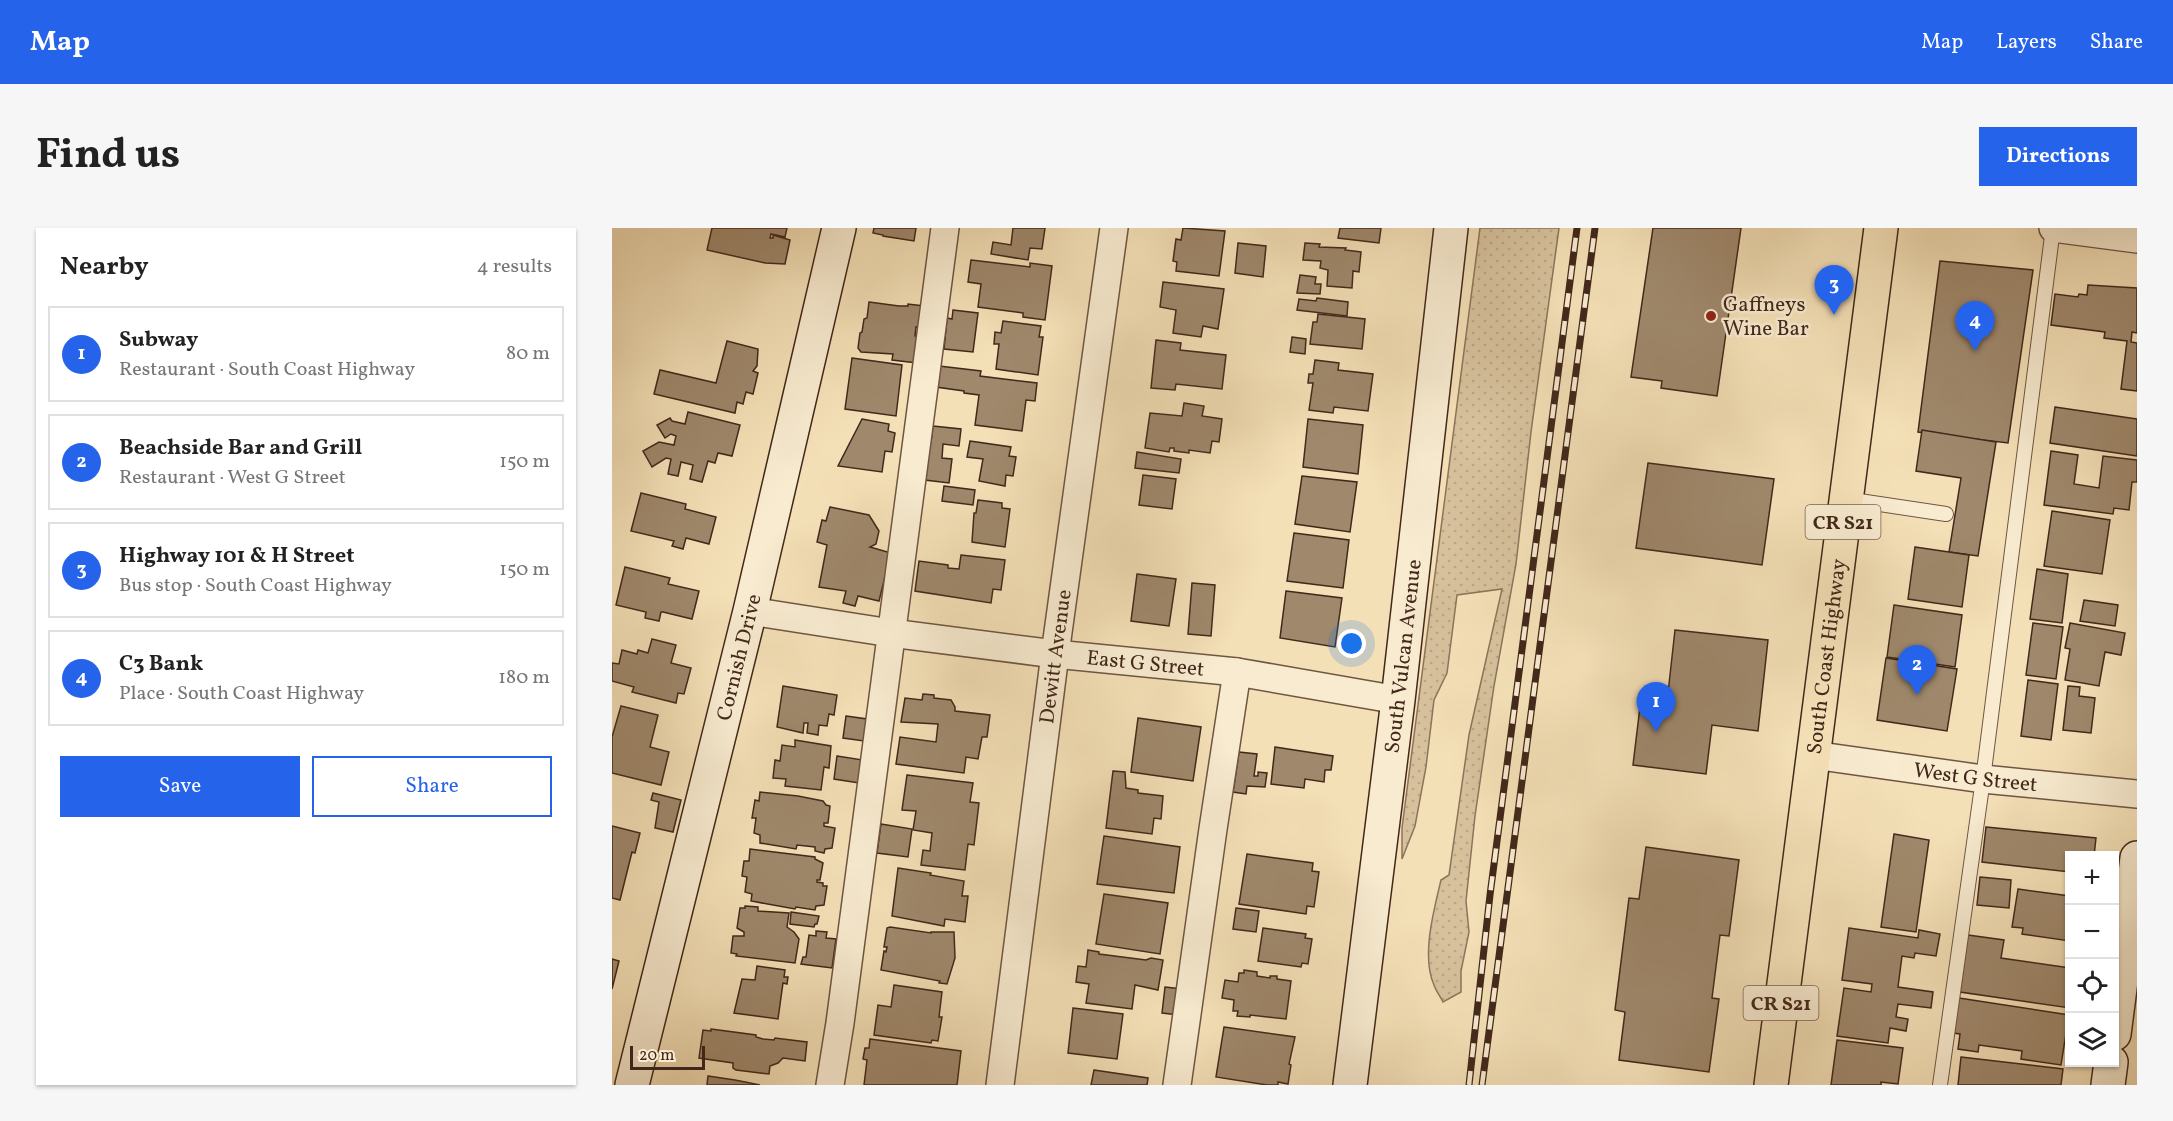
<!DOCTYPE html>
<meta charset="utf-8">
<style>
:root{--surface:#fff;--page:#f6f6f6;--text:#222;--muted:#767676;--line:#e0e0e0;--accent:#2563eb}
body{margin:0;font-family:Vollkorn,serif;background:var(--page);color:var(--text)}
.controls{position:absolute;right:18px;bottom:18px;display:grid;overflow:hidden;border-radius:0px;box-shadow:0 2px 4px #0004}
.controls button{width:54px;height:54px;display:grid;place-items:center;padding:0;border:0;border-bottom:2px solid var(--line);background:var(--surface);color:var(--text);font:30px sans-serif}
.scale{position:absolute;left:18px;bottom:15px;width:75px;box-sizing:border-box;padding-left:6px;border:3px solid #42281b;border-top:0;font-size:16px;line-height:21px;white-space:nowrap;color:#42281b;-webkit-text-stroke:4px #f8ebd0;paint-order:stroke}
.you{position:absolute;left:740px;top:416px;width:21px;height:21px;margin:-15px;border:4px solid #fff;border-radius:50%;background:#1a73e8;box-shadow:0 0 0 9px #1a73e833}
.badge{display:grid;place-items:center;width:39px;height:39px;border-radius:50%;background:var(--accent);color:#fff;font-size:20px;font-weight:700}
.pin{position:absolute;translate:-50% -50px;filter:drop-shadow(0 2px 3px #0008)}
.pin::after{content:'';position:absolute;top:32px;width:21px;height:18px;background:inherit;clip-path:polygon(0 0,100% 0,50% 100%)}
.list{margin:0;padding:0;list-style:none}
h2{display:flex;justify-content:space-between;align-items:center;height:78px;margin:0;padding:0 24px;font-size:26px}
h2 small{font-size:20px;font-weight:400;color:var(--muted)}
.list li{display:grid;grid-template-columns:39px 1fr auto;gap:18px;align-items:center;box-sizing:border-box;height:96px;margin:0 12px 12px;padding:0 12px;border:2px solid var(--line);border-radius:0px}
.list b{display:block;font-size:22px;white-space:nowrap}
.list p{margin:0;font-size:20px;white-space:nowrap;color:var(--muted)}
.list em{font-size:20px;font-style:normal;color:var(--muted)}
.actions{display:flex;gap:12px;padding:18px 24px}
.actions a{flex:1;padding:14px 0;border:2px solid var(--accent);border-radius:0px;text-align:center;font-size:21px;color:var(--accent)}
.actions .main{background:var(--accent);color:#fff}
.icon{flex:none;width:33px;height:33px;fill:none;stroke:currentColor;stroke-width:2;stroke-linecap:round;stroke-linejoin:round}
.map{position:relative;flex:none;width:1525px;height:857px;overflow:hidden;border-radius:0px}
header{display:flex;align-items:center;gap:36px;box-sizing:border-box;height:84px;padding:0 30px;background:var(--accent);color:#fff}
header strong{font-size:28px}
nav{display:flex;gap:33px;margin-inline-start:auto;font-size:21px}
.intro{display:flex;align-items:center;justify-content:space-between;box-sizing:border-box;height:144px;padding:0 36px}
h1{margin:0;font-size:42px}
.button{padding:15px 27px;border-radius:0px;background:var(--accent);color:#fff;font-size:21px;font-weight:700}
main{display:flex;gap:36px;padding:0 36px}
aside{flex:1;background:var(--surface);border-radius:0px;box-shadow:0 2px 4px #0004}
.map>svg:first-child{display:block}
.grass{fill:url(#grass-dots);stroke:#8c745c;stroke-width:1.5}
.building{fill:#9f886c;stroke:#42281b;stroke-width:1.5}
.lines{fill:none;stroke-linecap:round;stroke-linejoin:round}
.lane-casing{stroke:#6e5642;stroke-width:16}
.street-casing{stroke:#6e5642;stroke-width:30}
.secondary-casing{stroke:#42281b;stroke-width:36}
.primary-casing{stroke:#42281b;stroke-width:36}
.lane{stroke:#f8ebd0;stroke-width:14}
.street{stroke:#f8ebd0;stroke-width:27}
.secondary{stroke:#f8ebd0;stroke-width:33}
.primary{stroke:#f4e0b7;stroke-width:33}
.rail-casing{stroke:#42281b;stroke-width:7}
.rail{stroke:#f8ebd0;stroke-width:4.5;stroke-dasharray:14;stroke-linecap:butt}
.poi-dot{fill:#8f2418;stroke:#f8ebd0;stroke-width:2}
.labels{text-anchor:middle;stroke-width:5;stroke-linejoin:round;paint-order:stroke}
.shield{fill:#f8ebd0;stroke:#796251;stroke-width:1.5}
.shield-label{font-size:20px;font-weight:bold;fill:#42281b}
.poi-label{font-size:21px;fill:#42281b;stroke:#f8ebd0;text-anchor:start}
.street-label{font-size:21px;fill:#42281b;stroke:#f8ebd0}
</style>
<header>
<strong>Map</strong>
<nav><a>Map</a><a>Layers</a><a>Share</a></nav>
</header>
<div class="intro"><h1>Find us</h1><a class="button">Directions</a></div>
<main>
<aside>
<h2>Nearby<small>4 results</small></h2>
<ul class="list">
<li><span class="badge">1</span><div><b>Subway</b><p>Restaurant · South Coast Highway</p></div><em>80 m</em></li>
<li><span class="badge">2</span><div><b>Beachside Bar and Grill</b><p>Restaurant · West G Street</p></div><em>150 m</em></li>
<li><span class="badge">3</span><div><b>Highway 101 &amp; H Street</b><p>Bus stop · South Coast Highway</p></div><em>150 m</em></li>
<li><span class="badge">4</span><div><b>C3 Bank</b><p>Place · South Coast Highway</p></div><em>180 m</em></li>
</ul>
<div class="actions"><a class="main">Save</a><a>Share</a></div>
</aside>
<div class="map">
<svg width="1525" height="857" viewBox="0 0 1525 857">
<defs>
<pattern id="grass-dots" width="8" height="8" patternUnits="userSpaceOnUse" patternTransform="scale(1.5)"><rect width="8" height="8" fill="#d6c19c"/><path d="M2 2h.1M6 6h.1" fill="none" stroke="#b9a686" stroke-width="1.8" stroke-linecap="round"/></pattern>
</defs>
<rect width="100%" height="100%" fill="#f4e0b7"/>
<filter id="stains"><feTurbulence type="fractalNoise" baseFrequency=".00333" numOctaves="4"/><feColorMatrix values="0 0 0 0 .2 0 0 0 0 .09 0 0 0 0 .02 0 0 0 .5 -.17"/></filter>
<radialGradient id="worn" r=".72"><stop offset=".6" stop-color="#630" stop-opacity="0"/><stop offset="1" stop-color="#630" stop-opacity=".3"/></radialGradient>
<path class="grass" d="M 868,0 L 947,0 L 919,204 L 904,336 L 882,458 L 863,588 L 854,673 L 857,704 L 849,743 L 849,764 L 831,774 C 828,768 824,763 822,757 C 809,728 822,682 829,652 L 837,647 L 857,507 L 890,361 L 845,367 L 835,445 L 822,472 L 814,539 L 803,598 L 790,631 L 790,600 Z"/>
<g class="building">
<polygon points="100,0 175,0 173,9 159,6 158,10 161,10 161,7 178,12 173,36 153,35 95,22"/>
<polygon points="262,0 304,0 302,13 271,8 271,7 261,5"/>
<polygon points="401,0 433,0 430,21 418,20 416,32 379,26 381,14 399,17"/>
<polygon points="571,0 613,3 607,48 564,43 565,34 561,33 564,11 569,12"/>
<polygon points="728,0 769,0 767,15 726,10"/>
<polygon points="1041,0 1129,0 1105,168 1049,160 1050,153 1019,149"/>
<polygon points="626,15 654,18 651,49 623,45"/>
<polygon points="693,15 708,16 707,19 734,20 733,22 749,24 747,44 741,43 740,60 715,58 716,42 708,40 709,33 691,32"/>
<polygon points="359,32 418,39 418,35 440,38 433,92 411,89 411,85 366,79 369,56 356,54"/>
<polygon points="1328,33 1421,42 1396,215 1306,204"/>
<polygon points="688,47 704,49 703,56 709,56 708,66 685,65"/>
<polygon points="551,54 612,61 606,101 591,98 589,109 561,105 564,82 548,79"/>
<polygon points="1476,57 1525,60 1525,105 1520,104 1519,114 1525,115 1525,163 1509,161 1515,113 1492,110 1493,104 1439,97 1443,66 1466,69 1467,66 1475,67"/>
<polygon points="705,70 736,74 735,88 685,82 687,71 704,73"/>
<polygon points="257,74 287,78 296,78 296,76 312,78 309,100 304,99 303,108 308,109 305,135 280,132 281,126 249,124 246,120 248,105 250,104 252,91 255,90"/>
<polygon points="341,82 366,85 361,124 332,121 335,90 340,91"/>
<polygon points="706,86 753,91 750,121 698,116 701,94 705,94"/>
<polygon points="391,93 429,98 427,109 431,109 426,147 384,141 387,116 382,116 383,104 389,105"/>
<polygon points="680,109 694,111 693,126 678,124"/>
<polygon points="544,112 569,115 568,122 614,127 610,161 564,156 563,162 539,160"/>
<polygon points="115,113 146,121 145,138 141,143 146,145 141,166 134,164 131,176 125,174 123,185 42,166 48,142 104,155"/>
<polygon points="240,130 290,137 284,188 233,181"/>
<polygon points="703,132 727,135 726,142 761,146 756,183 722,179 721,185 697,182 701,155 696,155 697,146 701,146"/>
<polygon points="327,138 369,143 368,148 425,155 423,173 414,172 410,203 363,197 367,167 352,165 352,163 324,159"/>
<polygon points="572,175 592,178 590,188 610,191 607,214 600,213 598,225 577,222 577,225 562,223 562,220 558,220 557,224 533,220 538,185 570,188"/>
<polygon points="1443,179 1525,191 1525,228 1438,215"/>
<polygon points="76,184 128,197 120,228 106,225 103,235 96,233 90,254 78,251 81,237 69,234 66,248 56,246 59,231 54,230 40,239 31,223 47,214 62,217 64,208 59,206 53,210 45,197 58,190 60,193 73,196"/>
<polygon points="250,191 277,196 276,203 283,205 280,224 273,223 270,244 226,238"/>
<polygon points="696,191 751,197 746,246 691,239"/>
<polygon points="321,198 349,201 347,218 331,216 330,230 340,231 337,255 313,252 317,214 319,214"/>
<polygon points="1310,202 1384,214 1366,328 1337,324 1349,250 1304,243"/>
<polygon points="358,213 399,219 397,228 404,229 401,248 394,247 393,258 367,253 371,231 355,229"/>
<polygon points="1439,223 1466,227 1462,256 1487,260 1491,228 1525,232 1525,254 1520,254 1517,282 1502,280 1501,286 1432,277"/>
<polygon points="525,224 569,231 567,245 523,240"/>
<polygon points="1036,235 1162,251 1150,337 1024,320"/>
<polygon points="531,247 564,251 560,281 527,277"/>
<polygon points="690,248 745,254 738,304 683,296"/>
<polygon points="332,258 363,262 361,277 330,273"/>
<polygon points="29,265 74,276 73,281 104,289 97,316 74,310 71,321 60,318 62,313 19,303"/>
<polygon points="366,272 390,275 390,280 398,281 393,319 360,314 362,285 364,285"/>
<polygon points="218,279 257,287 267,303 264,316 258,319 279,325 267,373 246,368 243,378 231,375 234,363 207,359 215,317 205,314 210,292 214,293"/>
<polygon points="1440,283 1498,292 1490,346 1432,338"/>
<polygon points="682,305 737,312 731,360 675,353"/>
<polygon points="1303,319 1357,327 1350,379 1296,371"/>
<polygon points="349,327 393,332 389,362 381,361 379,375 303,363 307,333 336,337 336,340 347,341"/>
<polygon points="13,339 58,350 56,356 87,363 80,391 51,384 49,384 47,393 33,390 34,384 4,377"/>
<polygon points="1425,341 1456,346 1450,395 1418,391"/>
<polygon points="525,346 564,351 557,398 519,393"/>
<polygon points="580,355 603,357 599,408 576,406"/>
<polygon points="674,363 730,370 723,419 668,410"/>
<polygon points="1472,372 1506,377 1503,398 1468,393"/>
<polygon points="1282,377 1350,387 1343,439 1275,429"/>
<polygon points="1421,395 1451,399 1444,451 1414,447"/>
<polygon points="1458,395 1513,405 1509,427 1493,424 1487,458 1453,452 1458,421 1453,420"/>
<polygon points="1063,402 1156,412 1146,503 1100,497 1094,546 1021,537 1030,462 1056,465"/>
<polygon points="40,411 64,417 59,435 79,440 72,466 66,465 64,475 20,464 22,459 0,453 0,435 7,436 10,422 25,426 26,422 36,425"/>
<polygon points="1274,430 1345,441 1335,503 1265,492"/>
<polygon points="1416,452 1446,456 1439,512 1409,508"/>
<polygon points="171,458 225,467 222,487 217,486 215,498 207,497 206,507 195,505 196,495 192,495 191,505 165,499"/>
<polygon points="1456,458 1468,459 1467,468 1483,470 1479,505 1451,502"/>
<polygon points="311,466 322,467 322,470 339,472 343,479 343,483 378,487 375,509 370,509 366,531 354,529 352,545 284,536 288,509 324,514 326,496 289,494 293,470 310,472"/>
<polygon points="9,478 46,487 38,519 57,524 49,557 0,545 0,509"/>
<polygon points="234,488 255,491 252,513 231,510"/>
<polygon points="526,490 589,499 581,553 519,544"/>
<polygon points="183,512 219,518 217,540 212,539 209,562 173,558 174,551 161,550 163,532 168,533 170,517 183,519"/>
<polygon points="663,519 721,528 719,542 713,542 712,554 693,551 692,560 659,556"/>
<polygon points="627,524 645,526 642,548 646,548 646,544 655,545 653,559 635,558 634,566 621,564"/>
<polygon points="225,528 251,532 247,555 222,551"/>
<polygon points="501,543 513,544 514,560 526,562 526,565 551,568 549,591 542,590 540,606 494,600"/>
<polygon points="295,547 361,555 358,574 367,575 362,617 356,616 353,642 309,637 311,622 318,623 320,605 301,602 304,583 290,582"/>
<polygon points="148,564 186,568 211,573 214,577 218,578 216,595 212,595 212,598 223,600 220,620 213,621 212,625 203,623 203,619 185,617 184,621 148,615 148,607 142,605 144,590 140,590 143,572 147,573"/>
<polygon points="41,565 69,572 61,604 43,600 47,574 39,572"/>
<polygon points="269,596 300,601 296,629 265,625"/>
<polygon points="0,598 28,605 23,625 20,624 8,672 0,670"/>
<polygon points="1374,599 1484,610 1482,628 1458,628 1458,644 1370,634"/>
<polygon points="1282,606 1317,612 1304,704 1269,699"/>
<polygon points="492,608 568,619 562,665 485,656"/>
<polygon points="1034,619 1127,632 1117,708 1108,707 1100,770 1107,771 1097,844 1007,832 1013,784 1003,782 1017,670 1027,671"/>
<polygon points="138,621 203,629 203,631 211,635 208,652 205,652 205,654 211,655 211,658 215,658 212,677 204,678 203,682 184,679 183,681 139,673 140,666 133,664 135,649 130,648 132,633 137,633"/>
<polygon points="635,626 701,635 700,643 707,644 702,679 695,678 694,686 627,676"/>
<polygon points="286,640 319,645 318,647 352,653 350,668 356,668 353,694 333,691 332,698 280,688"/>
<polygon points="1368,649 1399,652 1397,680 1365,677"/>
<polygon points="1406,661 1458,668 1458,713 1410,706 1411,700 1400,699"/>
<polygon points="492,666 556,675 548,726 484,716"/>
<polygon points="133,678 146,679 146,683 177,685 175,699 182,704 187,711 183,735 124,728 125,726 119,725 121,708 132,708 132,704 125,700 128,680 133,680"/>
<polygon points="624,680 647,683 644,704 621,701"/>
<polygon points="179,684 207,688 205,696 203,696 202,699 178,696"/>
<polygon points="278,699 319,705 319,704 342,704 343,730 335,756 327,755 328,753 269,742 272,723 274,724 275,719 272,719 275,700"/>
<polygon points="651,700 694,706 693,710 700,711 696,736 690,735 689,739 646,733"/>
<polygon points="1237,700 1306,710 1307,702 1328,706 1324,728 1303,725 1302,730 1290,728 1286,759 1321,764 1319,780 1286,776 1284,789 1296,791 1294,803 1278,800 1276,815 1225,808 1232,760 1259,764 1260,756 1230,752"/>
<polygon points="204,703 215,704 214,710 224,711 220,740 189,736 191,729 194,729 197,707 204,708"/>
<polygon points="1356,707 1392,712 1389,730 1458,740 1458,780 1348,764"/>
<polygon points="476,722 487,724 487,726 534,732 539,730 551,732 546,762 523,757 520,781 474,775 477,756 464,754 466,738 474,739"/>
<polygon points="0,731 7,733 0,761"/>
<polygon points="145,738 173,742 172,749 176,749 175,756 171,755 166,791 122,785 130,751 143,752"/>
<polygon points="632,742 645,744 645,748 658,750 658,748 665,748 665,751 679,753 674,791 638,787 638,789 625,788 626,783 621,783 622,772 610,770 613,752 626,754 627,745 632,745"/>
<polygon points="282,757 330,764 327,789 330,789 326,813 320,812 319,815 262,807 266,777 279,779"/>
<polygon points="553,759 570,761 567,787 550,785"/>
<polygon points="1347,770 1457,787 1449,837 1409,831 1410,823 1367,817 1366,824 1346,821 1348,806 1341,805"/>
<polygon points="461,780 511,786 505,831 456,825"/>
<polygon points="612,799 683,809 677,836 679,837 676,856 666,854 666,857 655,857 604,849"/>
<polygon points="99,801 144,807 144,809 151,811 162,812 163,810 195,814 193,833 171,830 166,835 158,838 157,846 124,842 121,840 121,835 87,830 91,802 99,803"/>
<polygon points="258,811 349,823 345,857 252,857 255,832 251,831 253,820 257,820"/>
<polygon points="1225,812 1291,820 1286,856 1269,854 1269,857 1219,857"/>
<polygon points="1349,829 1451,841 1449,857 1346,857"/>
<polygon points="482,842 536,850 535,857 479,857"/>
<polygon points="96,848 123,852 148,857 95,857"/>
</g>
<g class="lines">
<defs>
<g id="lane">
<polyline points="1234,271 1334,286"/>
<polyline points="1328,857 1371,551 1441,0"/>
</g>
<g id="street">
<polyline points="1441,0 1525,11"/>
<path id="s1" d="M 138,383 L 279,405 L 443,426 L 625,444 L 786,472"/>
<path id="s2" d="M 1201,527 L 1371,551 L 1525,566"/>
<polyline points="218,857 228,795 333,0"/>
<path id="s3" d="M 388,857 L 443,426 L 502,0"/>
<polyline points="565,857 601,601 625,444"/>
</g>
<g id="secondary">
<polyline points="1502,806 1525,630"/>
<path id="s4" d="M 20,857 L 138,383 L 227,0"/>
<path id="s5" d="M 738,857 L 786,472 L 839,0"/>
<polyline points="1496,857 1499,834"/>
</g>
<g id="primary">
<path id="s6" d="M 1159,857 L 1269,0"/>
</g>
</defs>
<use href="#lane" class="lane-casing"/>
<use href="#street" class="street-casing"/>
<use href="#secondary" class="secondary-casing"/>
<use href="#primary" class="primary-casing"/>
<use href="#lane" class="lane"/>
<use href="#street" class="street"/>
<use href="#secondary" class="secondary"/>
<use href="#primary" class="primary"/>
<defs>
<g id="rail">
<polyline points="857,857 878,667 965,0"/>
<polyline points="870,857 983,0"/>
</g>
</defs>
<use href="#rail" class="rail-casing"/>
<use href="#rail" class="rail"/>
</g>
<circle class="poi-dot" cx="1099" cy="88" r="6"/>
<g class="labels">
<g class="shield">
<rect x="1193.5" y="277" width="75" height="34" rx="4.5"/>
<rect x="1131.5" y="758" width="75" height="34" rx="4.5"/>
</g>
<g class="shield-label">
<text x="1231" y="301">CR S21</text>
<text x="1169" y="782">CR S21</text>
</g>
<g class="poi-label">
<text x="1111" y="83">Gaffneys<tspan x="1111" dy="24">Wine Bar</tspan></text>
</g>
<g class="street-label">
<text dy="7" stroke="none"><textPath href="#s3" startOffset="432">Dewitt Avenue</textPath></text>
<text dy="7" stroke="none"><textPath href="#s4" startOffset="441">Cornish Drive</textPath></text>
<text dy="7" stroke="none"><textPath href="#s5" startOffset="432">South Vulcan Avenue</textPath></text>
<text dy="7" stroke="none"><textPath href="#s6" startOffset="432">South Coast Highway</textPath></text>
<text dy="7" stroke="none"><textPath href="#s1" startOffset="399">East G Street</textPath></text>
<text dy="7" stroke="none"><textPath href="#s2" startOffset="164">West G Street</textPath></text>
</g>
</g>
<rect width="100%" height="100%" filter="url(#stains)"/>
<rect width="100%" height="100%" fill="url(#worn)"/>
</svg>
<div class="controls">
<button>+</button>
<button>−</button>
<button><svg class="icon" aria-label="locate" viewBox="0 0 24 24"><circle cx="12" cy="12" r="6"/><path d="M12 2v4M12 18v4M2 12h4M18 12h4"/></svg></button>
<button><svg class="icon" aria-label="layers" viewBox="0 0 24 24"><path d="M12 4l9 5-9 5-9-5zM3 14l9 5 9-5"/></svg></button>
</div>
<div class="scale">20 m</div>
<div class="you"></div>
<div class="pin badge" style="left:1044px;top:504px">1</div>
<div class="pin badge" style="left:1305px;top:467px">2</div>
<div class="pin badge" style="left:1222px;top:87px">3</div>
<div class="pin badge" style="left:1363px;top:123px">4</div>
</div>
</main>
